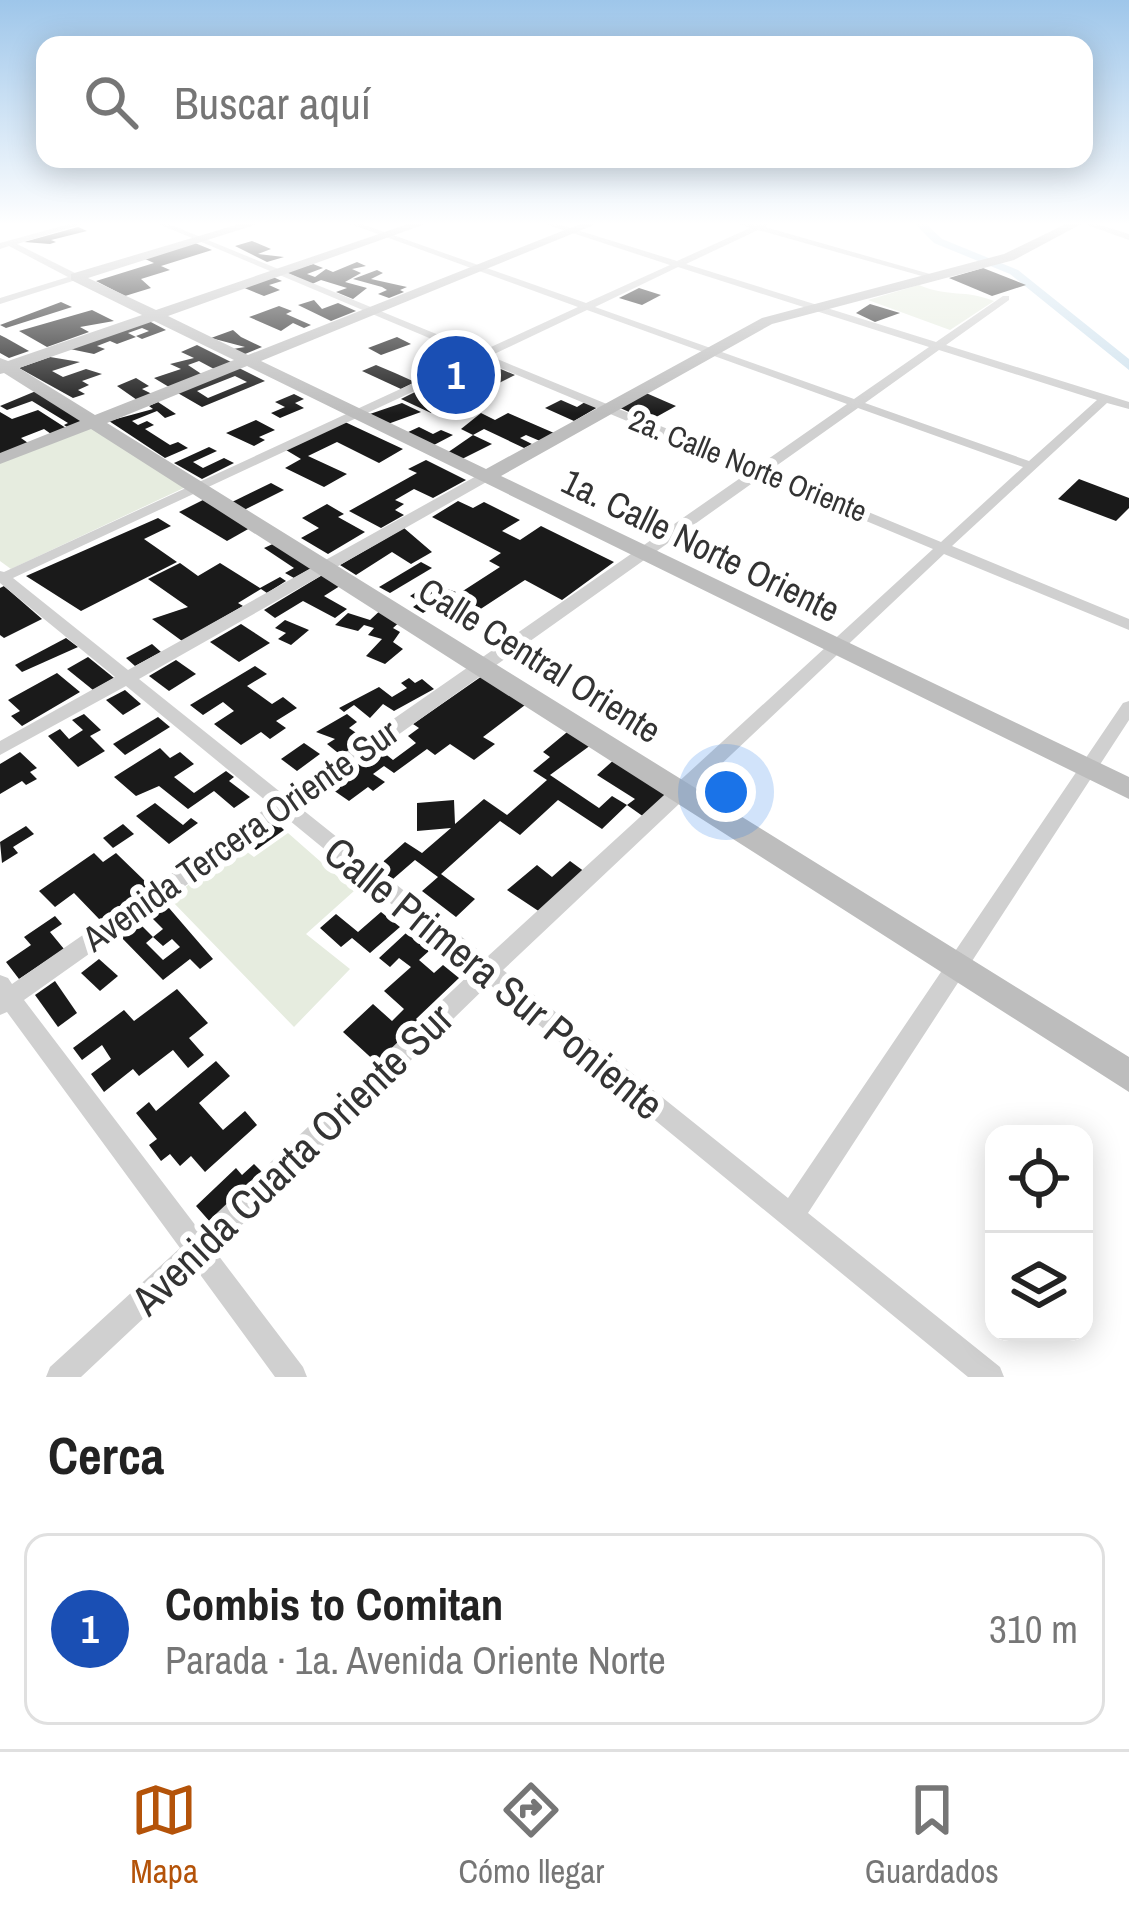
<!DOCTYPE html>
<html lang="es">
<meta charset="utf-8">
<style>
:root{--surface:#fff;--page:#f6f6f6;--text:#222;--muted:#767676;--line:#e0e0e0;--accent:#b45309}
body{margin:0;font-family:"Archivo Narrow",sans-serif;background:var(--page);color:var(--text)}
.controls{position:absolute;right:36px;bottom:36px;display:grid;overflow:hidden;border-radius:24px;box-shadow:0 6px 30px #0003}
.controls button{width:108px;height:108px;display:grid;place-items:center;padding:0;border:0;border-bottom:3px solid var(--line);background:var(--surface);color:var(--text);font:60px sans-serif}
.you{position:absolute;left:726px;top:792px;width:42px;height:42px;margin:-30px;border:9px solid #fff;border-radius:50%;background:#1a73e8;box-shadow:0 0 0 18px #1a73e833}
.badge{display:grid;place-items:center;width:78px;height:78px;border-radius:50%;background:var(--accent);color:#fff;font-size:39px;font-weight:700}
.pin{position:absolute;translate:-50% -50%;border:6px solid #fff;box-shadow:0 3px 12px #0006}
.list{margin:0;padding:0;list-style:none}
h2{display:flex;justify-content:space-between;align-items:center;height:156px;margin:0;padding:0 48px;font-size:51px}
h2 small{font-size:39px;font-weight:400;color:var(--muted)}
.list li{display:grid;grid-template-columns:78px 1fr auto;gap:36px;align-items:center;box-sizing:border-box;height:192px;margin:0 24px 24px;padding:0 24px;border:3px solid var(--line);border-radius:24px}
.list b{display:block;font-size:45px;white-space:nowrap}
.list p{margin:0;font-size:39px;white-space:nowrap;color:var(--muted)}
.list em{font-size:39px;font-style:normal;color:var(--muted)}
.icon{flex:none;width:66px;height:66px;fill:none;stroke:currentColor;stroke-width:2;stroke-linecap:round;stroke-linejoin:round}
.map{position:relative;flex:none;width:1129px;height:1377px;overflow:hidden}
.search{position:absolute;background:var(--surface);box-shadow:0 6px 30px #0003;left:36px;right:36px;top:36px;height:132px;display:flex;align-items:center;gap:30px;box-sizing:border-box;padding:0 42px;border-radius:24px;color:var(--muted);font-size:45px}
.sheet{height:372px;background:var(--surface)}
nav{display:flex;justify-content:space-around;align-items:center;box-sizing:border-box;height:168px;border-top:3px solid var(--line);background:var(--surface);font-size:33px;color:var(--muted)}
nav a{display:grid;justify-items:center;gap:6px}
nav .on{color:var(--accent)}
.map>svg:first-child{display:block}
.green{fill:#e6ecdf}
.lines{fill:none;stroke-linecap:round;stroke-linejoin:round}
.canal{fill:#cfe2ee;fill-rule:evenodd}
.building{fill:#1a1a1a;fill-rule:evenodd}
.street{fill:#d0d0d0;fill-rule:evenodd}
.secondary{fill:#bdbdbd;fill-rule:evenodd}
.labels{text-anchor:middle;stroke-width:12;stroke-linejoin:round;paint-order:stroke}
.far-street-label{font-size:30px;fill:#333;stroke:#fff}
.street-label{font-size:36px;fill:#333;stroke:#fff}
.near-street-label{font-size:42px;fill:#333;stroke:#fff}
</style>
<div class="map">
<svg width="1129" height="1377" viewBox="0 0 1129 1377">
<rect width="100%" height="100%" fill="#fff"/>
<g class="green">
<path d="M 919,285 C 950,298 964,289 994,301 L 950,330 L 868,300 Z"/>
<polygon points="89,424 188,486 11,569 0,561 0,461"/>
<polygon points="288,833 354,891 306,934 350,969 294,1027 170,899 239,846 254,857"/>
</g>
<g class="lines">
<polygon class="canal" points="913,222 924,222 942,239 1018,270 1129,359 1129,370 1010,274 934,243"/>
</g>
<g class="building">
<polygon points="78,227 87,231 51,240 56,242 50,244 24,242"/>
<polygon points="252,241 271,249 258,254 284,257 267,262 235,246"/>
<polygon points="195,243 212,250 161,266 170,270 141,279 151,288 125,296 96,281 154,263 145,259"/>
<polygon points="357,262 366,266 352,269 361,273 345,282 367,288 353,299 336,292 347,288 321,280 312,284 285,272 313,264 323,268 307,274 315,277 326,269 333,272"/>
<polygon points="983,268 1026,285 992,296 949,278"/>
<polygon points="377,270 383,273 371,279 407,287 400,290 404,292 389,298 378,294 387,290 382,287 353,279"/>
<polygon points="273,277 282,281 269,285 280,290 264,296 242,287"/>
<polygon points="639,288 661,295 642,305 619,298"/>
<polygon points="314,300 322,309 338,303 356,311 331,321 298,305"/>
<polygon points="61,302 72,307 6,328 0,325"/>
<polygon points="870,304 900,313 875,322 856,313"/>
<polygon points="279,306 292,311 286,314 311,325 304,328 293,323 281,331 249,317"/>
<polygon points="92,310 114,321 80,327 89,332 47,347 19,331"/>
<polygon points="147,320 166,330 142,339 136,336 149,331 142,328 128,333 136,337 117,344 110,341 97,346 105,349 94,354 70,349"/>
<polygon points="233,330 241,337 262,347 240,356 227,350 245,347 211,338"/>
<polygon points="0,335 6,338 29,351 9,358 0,353"/>
<polygon points="397,337 411,344 381,355 368,348"/>
<polygon points="197,345 231,362 214,369 199,361 188,365 203,375 169,387 154,378 181,369 170,364 194,358 181,352"/>
<polygon points="50,357 80,362 52,371 63,377 86,369 102,374 82,381 89,385 78,390 85,394 73,398 19,368"/>
<polygon points="482,361 515,375 483,391 450,376"/>
<polygon points="376,365 395,373 415,382 401,389 362,371"/>
<path d="M 239,368 L 265,381 L 202,407 L 176,392 ZM 235,376 L 247,382 L 208,398 L 197,391 Z"/>
<polygon points="136,378 149,386 142,389 152,394 137,400 117,386"/>
<polygon points="36,391 87,422 70,429 64,425 68,423 32,401 7,410 0,406"/>
<polygon points="417,391 436,400 448,394 459,399 431,413 401,399"/>
<polygon points="646,393 676,406 649,421 618,407"/>
<polygon points="294,394 304,399 295,403 304,408 280,418 271,413 285,407 275,402"/>
<polygon points="561,400 577,407 585,402 598,407 574,421 545,408"/>
<polygon points="158,402 176,414 165,418 157,411 132,421 138,425 147,421 154,425 145,429 170,445 178,442 188,448 165,458 109,421 153,409 149,406"/>
<polygon points="402,403 421,412 385,425 367,415"/>
<polygon points="38,410 66,428 51,434 44,429 21,438 28,443 0,455 0,412 12,419"/>
<polygon points="481,413 495,420 508,413 554,433 540,441 526,435 520,438 532,444 524,448 484,429 473,435 461,429"/>
<polygon points="256,420 275,430 259,437 265,440 254,446 226,433"/>
<polygon points="345,422 403,449 379,463 337,442 308,456 347,474 324,487 285,468 301,459 286,450"/>
<polygon points="419,427 433,434 441,430 453,435 432,446 406,433"/>
<polygon points="473,435 492,444 460,460 447,453"/>
<polygon points="209,447 217,451 193,462 203,468 224,458 234,463 202,479 174,463"/>
<polygon points="426,460 466,480 433,498 414,489 395,500 404,504 395,510 404,515 381,528 349,511 417,473 408,469"/>
<polygon points="1079,479 1129,498 1129,508 1116,521 1058,499"/>
<polygon points="271,483 284,490 242,511 230,503"/>
<polygon points="203,500 250,528 227,541 179,512"/>
<polygon points="458,501 473,508 484,502 520,520 502,531 520,540 541,526 614,562 562,600 525,580 476,612 452,598 500,567 489,561 501,553 432,517"/>
<polygon points="327,504 344,514 338,517 365,532 328,554 301,538 319,528 302,518"/>
<polygon points="158,518 171,526 144,539 177,562 81,611 26,576"/>
<polygon points="404,528 432,552 411,564 392,552 356,575 340,565"/>
<polygon points="277,542 317,565 294,578 285,573 294,568 264,548"/>
<polygon points="421,562 432,568 390,593 379,587"/>
<polygon points="180,563 198,576 220,563 260,588 280,577 286,581 267,593 261,589 238,603 243,606 182,641 152,619 188,607 148,579"/>
<polygon points="324,574 343,584 324,596 347,609 335,618 303,601 275,618 264,610"/>
<polygon points="430,583 456,592 423,613 413,607 420,602 410,596"/>
<polygon points="4,586 42,619 4,638 0,635 0,588"/>
<polygon points="384,607 403,619 393,628 400,632 393,642 403,649 385,664 366,656 382,639 368,635 374,628 364,625 358,631 335,625 348,613 370,620"/>
<polygon points="285,620 309,630 291,645 278,639 286,633 275,628"/>
<polygon points="241,624 270,643 239,662 210,642"/>
<polygon points="66,638 78,647 22,672 15,665"/>
<polygon points="152,644 161,652 135,666 126,658"/>
<polygon points="88,657 114,678 93,690 67,669"/>
<polygon points="176,660 196,674 169,691 149,676"/>
<polygon points="255,666 267,674 247,686 272,704 283,697 297,708 276,721 286,728 270,739 261,732 241,745 214,724 234,711 223,702 203,715 190,705"/>
<polygon points="57,673 80,692 22,726 11,716 20,711 8,700"/>
<polygon points="485,674 529,702 483,737 495,744 474,760 450,744 435,755 427,749 394,773 384,766 373,774 385,782 373,791 368,787 349,801 333,790 307,808 298,800 323,782 330,787 378,748 393,760 416,743 408,736 419,728 413,724"/>
<polygon points="409,678 415,683 422,679 434,689 394,711 383,704 370,718 354,705 344,712 339,708 379,687 392,697 407,688 401,683"/>
<polygon points="125,690 141,704 123,715 106,700"/>
<polygon points="84,714 101,730 90,736 105,751 78,767 48,736 60,729 69,739 83,730 72,720"/>
<polygon points="347,714 357,722 349,728 365,739 342,756 327,744 335,739 316,732"/>
<polygon points="158,717 170,727 125,755 113,744"/>
<polygon points="572,728 595,742 550,775 599,808 612,796 627,805 602,829 558,800 520,835 500,821 441,874 475,899 456,917 422,891 438,877 415,860 393,879 376,868 405,842 422,853 451,828 417,831 417,803 454,800 455,824 484,799 507,815 547,780 533,771 550,757 543,752"/>
<polygon points="304,743 320,754 297,771 281,759"/>
<polygon points="160,748 170,758 180,752 194,764 174,777 194,793 226,771 234,777 229,781 250,797 234,808 214,791 188,809 159,786 136,796 114,777"/>
<polygon points="20,752 37,768 30,772 37,779 26,785 22,781 0,794 0,764"/>
<polygon points="616,758 670,792 644,817 627,805 635,799 597,775"/>
<polygon points="155,803 183,825 191,818 198,823 169,844 136,816"/>
<polygon points="274,820 284,830 256,850 246,840"/>
<polygon points="123,824 134,834 113,848 103,838"/>
<polygon points="26,826 34,834 13,847 18,853 2,863 0,842"/>
<polygon points="94,853 103,862 116,853 149,885 100,920 74,893 55,907 39,891"/>
<polygon points="570,861 585,872 540,912 507,890 537,865 552,877"/>
<polygon points="163,901 213,959 200,969 190,959 163,980 118,934 137,921 153,937 146,943 163,960 180,947 172,939 163,946 153,937 163,929 146,912"/>
<polygon points="381,912 400,927 370,953 352,938 341,947 320,928 336,914 358,932"/>
<polygon points="55,916 62,924 50,932 64,949 19,979 6,962 31,945 24,937"/>
<polygon points="406,933 429,951 419,960 434,973 443,965 459,978 416,1019 421,1024 379,1065 343,1032 373,1004 392,1021 404,1009 384,991 411,967 399,958 390,967 379,958"/>
<polygon points="99,959 118,976 100,991 81,973"/>
<polygon points="55,981 77,1013 58,1027 35,995"/>
<polygon points="177,989 208,1023 189,1038 204,1055 188,1068 173,1050 139,1076 133,1069 104,1092 91,1074 111,1059 102,1045 82,1060 73,1048 124,1010 134,1021"/>
<polygon points="216,1061 230,1076 199,1103 223,1130 245,1111 257,1125 205,1172 191,1156 180,1166 170,1154 161,1161 149,1145 157,1139 136,1113 149,1102 156,1111"/>
<polygon points="254,1164 262,1172 211,1223 196,1206 236,1168 242,1175"/>
</g>
<g class="lines">
<g class="street">
<polygon points="77,222 89,222 17,244 79,275 79,279 0,304 0,298 68,277 9,246 0,249 0,243"/>
<path d="M 154,222 L 164,222 L 480,352 L 578,307 L 345,222 L 356,222 L 586,303 L 670,265 L 539,222 L 551,222 L 677,261 L 750,228 L 734,222 L 757,225 L 773,222 L 765,227 L 937,276 L 929,278 L 758,230 L 686,264 L 936,342 L 1003,296 L 1009,296 L 1009,300 L 946,345 L 1129,402 L 1129,409 L 1107,403 L 952,546 L 1129,619 L 1129,630 L 944,554 L 503,970 L 788,1198 L 1123,703 L 1129,701 L 1129,720 L 808,1213 L 1000,1367 L 1004,1377 L 968,1377 L 489,984 L 215,1251 L 303,1367 L 307,1377 L 275,1377 L 196,1269 L 81,1377 L 46,1377 L 50,1367 L 180,1248 L 7,1012 L 0,1015 L 0,975 L 8,978 L 12,984 L 271,805 L 126,686 L 0,755 L 0,741 L 115,677 L 0,583 L 0,571 L 4,572 L 472,356 ZM 678,267 L 929,347 L 854,399 L 595,307 ZM 587,310 L 847,404 L 758,466 L 490,356 ZM 939,350 L 1097,400 L 1029,461 L 865,403 ZM 481,360 L 749,472 L 284,795 L 139,679 L 490,480 L 490,474 L 480,474 L 128,670 L 13,578 ZM 858,408 L 1023,467 L 941,542 L 769,471 ZM 761,477 L 933,549 L 487,957 L 298,806 ZM 284,816 L 473,971 L 199,1230 L 24,1000 Z"/>
<polygon points="1079,222 1090,222 1129,234 1129,240"/>
</g>
<path class="secondary" d="M 246,222 L 264,222 L 88,278 L 156,310 L 414,222 L 431,222 L 168,316 L 248,355 L 585,222 L 601,222 L 261,361 L 486,469 L 762,318 L 1004,254 L 1070,222 L 1085,222 L 1014,260 L 772,324 L 501,476 L 1129,777 L 1129,799 L 247,366 L 107,423 L 1129,1057 L 1129,1092 L 91,429 L 0,464 L 0,453 L 80,421 L 4,373 L 0,374 L 0,358 L 8,361 L 142,315 L 71,280 L 71,274 ZM 154,321 L 234,360 L 95,415 L 19,368 Z"/>
</g>
<linearGradient id="sky" x2="0" y2="1"><stop stop-color="#9ec6ea"/><stop offset="0.54" stop-color="#fff"/><stop offset="1" stop-color="#fff" stop-opacity="0"/></linearGradient>
<rect width="1129" height="414" fill="url(#sky)"/>
<g class="labels">
<g class="far-street-label">
<text transform="translate(748 466) rotate(22)" y="10">2a. Calle Norte Oriente</text>
</g>
<g class="street-label">
<text transform="translate(701 545) rotate(26)" y="13">1a. Calle Norte Oriente</text>
<text transform="translate(540 660) rotate(32)" y="13">Calle Central Oriente</text>
<text transform="translate(240 835) rotate(-35)" y="13">Avenida Tercera Oriente Sur</text>
</g>
<g class="near-street-label">
<text transform="translate(494 978) rotate(39)" y="15">Calle Primera Sur Poniente</text>
<text transform="translate(292 1159) rotate(-44)" y="15">Avenida Cuarta Oriente Sur</text>
</g>
</g>
</svg>
<div class="controls">
<button><svg class="icon" aria-label="locate" viewBox="0 0 24 24"><circle cx="12" cy="12" r="6"/><path d="M12 2v4M12 18v4M2 12h4M18 12h4"/></svg></button>
<button><svg class="icon" aria-label="layers" viewBox="0 0 24 24"><path d="M12 4l9 5-9 5-9-5zM3 14l9 5 9-5"/></svg></button>
</div>
<div class="you"></div>
<div class="pin badge" style="left:456px;top:375px;background:#1a4fb4">1</div>
<div class="search"><svg class="icon" aria-label="search" viewBox="0 0 24 24"><circle cx="10" cy="10" r="6"/><path d="M15 15l6 6"/></svg>Buscar aquí</div>
</div>
<section class="sheet">
<h2>Cerca<small></small></h2>
<ul class="list">
<li><span class="badge" style="background:#1a4fb4">1</span><div><b>Combis to Comitan</b><p>Parada · 1a. Avenida Oriente Norte</p></div><em>310 m</em></li>
</ul>
</section>
<nav>
<a class="on"><svg class="icon" aria-label="map" viewBox="0 0 24 24"><path d="M3 6l6-2 6 2 6-2v14l-6 2-6-2-6 2zM9 4v14M15 6v14"/></svg>Mapa</a>
<a><svg class="icon" aria-label="directions" viewBox="0 0 24 24"><path d="M12 3l9 9-9 9-9-9zM9 14v-3h6M13 9l2 2-2 2"/></svg>Cómo llegar</a>
<a><svg class="icon" aria-label="saved" viewBox="0 0 24 24"><path d="M7 4h10v16l-5-4-5 4z"/></svg>Guardados</a>
</nav>
